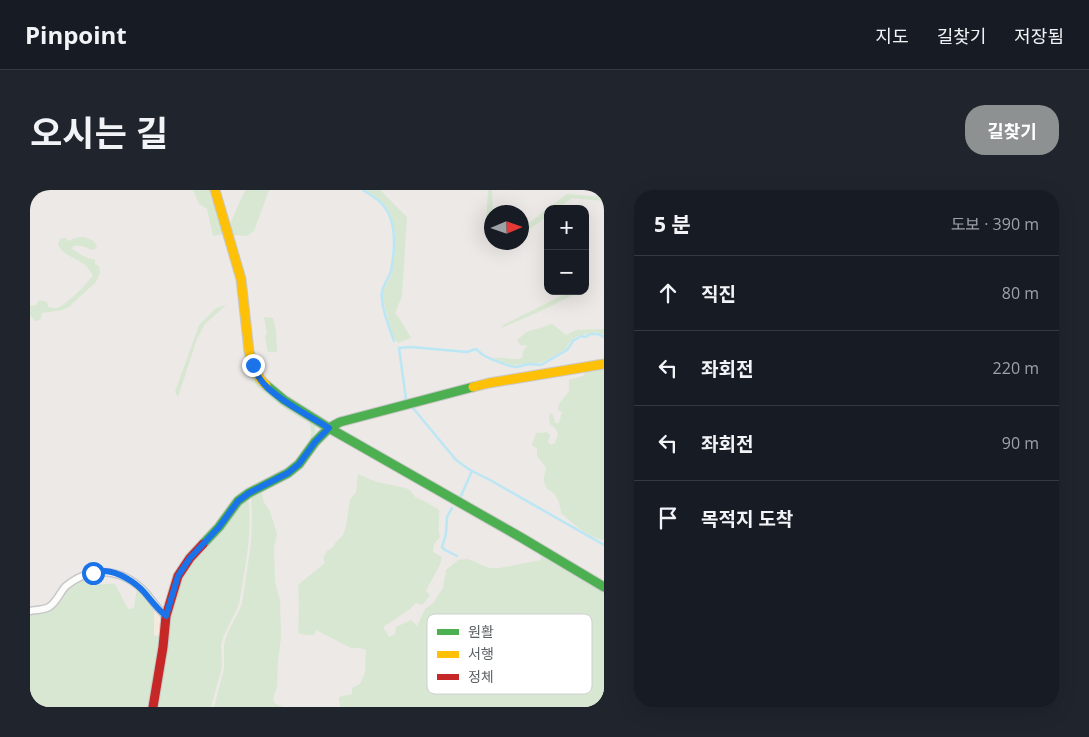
<!DOCTYPE html>
<html lang="ko">
<meta charset="utf-8">
<style>
:root{--surface:#171b24;--page:#20242c;--text:#f1f3f6;--muted:#9ea1a6;--line:#363941;--accent:#8e9192}
body{margin:0;font-family:"Open Sans","Noto Sans KR",sans-serif;background:var(--page);color:var(--text)}
.controls{position:absolute;right:15px;top:15px;display:grid;overflow:hidden;border-radius:10px;box-shadow:0 5px 20px #0002}
.controls button{width:45px;height:45px;display:grid;place-items:center;padding:0;border:0;border-bottom:1px solid var(--line);background:var(--surface);color:var(--text);font:25px sans-serif}
.compass{position:absolute;left:454px;top:15px;width:45px;height:45px;border-radius:50%;background:var(--surface);box-shadow:0 5px 20px #0002;rotate:88deg}
.stop{position:absolute;width:15px;height:15px;margin:-11px;border:4px solid #1a73e8;border-radius:50%;background:#fff}
.stop.end{background:#1a73e8;border-color:#fff;box-shadow:0 1px 5px #0008}
.list{margin:0;padding:0;list-style:none}
h2{display:flex;justify-content:space-between;align-items:center;height:65px;margin:0;padding:0 20px;font-size:21px}
h2 small{font-size:16px;font-weight:400;color:var(--muted)}
.list li{display:grid;grid-template-columns:32px 1fr auto;gap:15px;align-items:center;box-sizing:border-box;height:75px;padding:0 20px;border-top:1px solid var(--line)}
.list b{display:block;font-size:19px;white-space:nowrap}
.list em{font-size:16px;font-style:normal;color:var(--muted)}
.icon{flex:none;width:28px;height:28px;fill:none;stroke:currentColor;stroke-width:2;stroke-linecap:round;stroke-linejoin:round}
.map{position:relative;flex:none;width:574px;height:517px;overflow:hidden;border-radius:20px}
header{display:flex;align-items:center;gap:30px;box-sizing:border-box;height:70px;padding:0 25px;background:var(--surface);border-bottom:1px solid var(--line)}
header strong{font-size:24px}
nav{display:flex;gap:28px;margin-inline-start:auto;font-size:18px}
.intro{display:flex;align-items:center;justify-content:space-between;box-sizing:border-box;height:120px;padding:0 30px}
h1{margin:0;font-size:35px}
.button{padding:12px 22px;border-radius:20px;background:var(--accent);color:#fff;font-size:18px;font-weight:700}
main{display:flex;gap:30px;padding:0 30px}
aside{flex:1;background:var(--surface);border-radius:20px;box-shadow:0 5px 20px #0002}
.map>svg:first-child{display:block}
.green{fill:#d8e7d2}
.sand{fill:#f3e9dc}
.lines{fill:none;stroke-linecap:round;stroke-linejoin:round}
.stream{stroke:#bbe7f5;stroke-width:2.5}
.street-casing{stroke:#c8c8c8;stroke-width:9}
.fast-casing{stroke:#c8c8c7;stroke-width:11}
.slow-casing{stroke:#c8c8c7;stroke-width:11}
.jam-casing{stroke:#c8c8c7;stroke-width:11}
.street{stroke:#fcfcfb;stroke-width:6}
.fast{stroke:#4caf50;stroke-width:9}
.slow{stroke:#ffc107;stroke-width:9}
.jam{stroke:#c62828;stroke-width:9}
.route{stroke:#1a73e8;stroke-width:6}
.key{fill:#fff;stroke:#ced0d0;stroke-width:1}
.key-label{font-size:14px;fill:#5c6164}
</style>
<header>
<strong>Pinpoint</strong>
<nav><a>지도</a><a>길찾기</a><a>저장됨</a></nav>
</header>
<div class="intro"><h1>오시는 길</h1><a class="button">길찾기</a></div>
<main>
<div class="map">
<svg width="574" height="517" viewBox="0 0 574 517">
<rect width="100%" height="100%" fill="#ece9e6"/>
<g class="green">
<polygon points="163,0 181,0 193,44 183,46 177,19 169,14"/>
<polygon points="215,0 239,0 224,41 217,46 203,45 199,42 200,34"/>
<polygon points="336,0 350,0 377,27 372,106 365,123 371,131 381,148 368,153 362,145 353,109 353,101 361,86 365,48 362,32 356,18 352,12"/>
<polygon points="458,0 462,0 463,22 462,22 461,35 456,32"/>
<polygon points="537,4 574,7 574,11 542,8 527,19 518,19 518,26 498,40 492,40 492,37 494,37"/>
<path d="M 53,47 C 61,49 65,50 67,58 L 62,60 C 56,56 50,55 43,56 L 42,59 L 55,67 L 65,70 L 65,74 L 69,76 L 70,82 L 66,92 L 44,112 L 39,117 L 32,120 L 12,123 L 10,130 L 5,131 L 0,125 L 0,116 L 6,115 L 9,110 L 17,112 L 18,117 C 21,117 23,119 26,118 C 36,116 58,93 63,85 C 60,82 59,78 55,75 C 46,68 34,66 28,55 L 30,49 L 35,48 L 39,51 L 45,48 Z"/>
<polygon points="541,101 551,101 511,121 471,138 473,135"/>
<polygon points="196,115 175,134 167,149 148,207 145,202 169,135 186,118"/>
<polygon points="234,127 243,128 246,141 247,162 238,162 235,147 237,143"/>
<path d="M 522,134 L 536,145 L 546,140 L 574,139 L 574,145 L 566,142 L 547,146 L 539,153 L 535,160 L 513,172 L 508,173 L 481,175 L 463,168 C 473,167 482,171 492,168 L 493,161 L 497,156 L 490,155 L 487,150 L 497,142 Z"/>
<path d="M 212,146 L 216,164 L 221,180 L 284,233 C 291,250 265,281 248,284 C 253,281 258,278 262,274 C 272,265 288,245 278,232 C 261,223 249,215 235,203 C 231,200 226,196 223,192 C 214,180 213,160 212,146 Z"/>
<path d="M 574,177 L 574,349 L 573,350 C 559,348 541,332 531,323 C 530,313 527,303 517,299 C 512,288 514,289 516,278 L 511,271 L 507,266 L 507,258 L 504,257 L 502,255 L 506,243 L 511,243 L 516,242 L 520,245 L 518,252 L 521,255 L 525,253 L 528,245 L 526,239 L 520,234 L 519,226 L 520,223 L 523,225 L 525,233 L 529,233 L 532,222 L 528,220 L 529,214 L 539,201 L 539,190 L 553,186 L 558,179 Z"/>
<path d="M 328,284 L 347,292 L 375,298 L 380,300 L 385,307 L 396,312 L 409,320 C 410,329 407,338 410,347 L 404,354 L 403,362 L 412,367 C 410,379 401,389 396,401 L 400,405 L 392,415 L 386,413 L 380,419 L 353,437 L 359,447 L 365,444 L 366,437 L 381,430 L 387,436 L 395,419 L 403,413 L 413,398 L 416,380 L 428,370 L 438,369 L 459,378 L 468,378 L 475,377 L 511,370 L 510,364 L 574,401 L 574,517 L 310,517 L 309,507 L 322,504 L 322,498 L 330,494 L 335,483 L 336,460 L 329,458 L 321,458 L 286,440 L 284,445 L 276,445 L 268,443 L 269,416 L 268,395 L 295,373 L 293,368 L 297,361 L 302,358 L 306,352 L 313,345 L 316,337 L 320,309 L 326,303 Z"/>
<polygon points="232,299 233,311 239,319 247,344 244,357 245,392 250,410 251,447 248,472 247,497 244,505 243,510 246,514 253,517 184,517 194,479 194,455 196,448 198,442 207,425 212,414 221,354 222,324 221,305"/>
<path d="M 218,307 C 223,342 215,378 209,413 L 206,421 L 194,445 L 191,454 L 192,477 L 181,517 L 125,517 L 137,435 L 150,386 L 204,320 Z"/>
<path d="M 60,386 C 70,398 71,393 85,394 L 98,419 L 104,418 L 107,397 L 124,418 L 124,445 L 131,447 L 119,517 L 0,517 L 0,423 L 23,417 L 39,399 L 50,391 Z"/>
</g>
<polygon class="sand" points="124,418 127,422 133,425 131,447 124,445"/>
<g class="lines">
<g class="stream">
<path d="M 333,0 C 339,4 347,8 352,14 C 367,30 365,60 361,81 C 359,88 353,95 352,102 C 350,113 360,141 364,151"/>
<polyline points="376,209 369,158 381,157 437,162 446,159 453,165 461,169 480,176 486,177 499,174 511,175 537,160 543,151 551,146 555,147 561,144 568,144 574,147"/>
<polyline points="383,218 426,270 440,280 460,290 574,355"/>
<polyline points="430,308 442,281"/>
<polyline points="422,318 417,327 416,344 412,357 415,360 427,366"/>
</g>
<defs>
<path id="street" d="M 0,421 C 6,420 13,420 19,417 C 27,412 30,402 36,396 C 60,376 91,378 113,400 C 121,408 126,418 136,426"/>
<g id="fast">
<polyline points="236,195 254,210 299,238 492,348 574,397"/>
<polyline points="173,354 189,337 208,311 219,303 258,283 269,274 285,252 299,238 310,232 443,197"/>
</g>
<g id="slow">
<polyline points="185,0 211,89 219,161 223,175 230,189 236,195"/>
<polyline points="443,197 459,193 574,174"/>
</g>
<polyline id="jam" points="123,517 133,457 136,426 148,386 160,368 173,354"/>
</defs>
<use href="#street" class="street-casing"/>
<use href="#fast" class="fast-casing"/>
<use href="#slow" class="slow-casing"/>
<use href="#jam" class="jam-casing"/>
<use href="#street" class="street"/>
<use href="#fast" class="fast"/>
<use href="#slow" class="slow"/>
<use href="#jam" class="jam"/>
</g>
<g class="lines">
<path class="route" d="M 63,383 C 67,383 71,381 75,381 C 89,382 105,392 114,402 C 121,410 127,419 136,426 L 148,386 L 160,368 L 189,337 L 208,311 L 219,303 L 258,283 L 269,274 L 285,252 L 299,238 C 281,227 241,206 230,189 C 227,185 225,180 223,175"/>
</g>
<rect x="397" y="424" width="165" height="80" rx="8" class="key"/>
<rect x="407" y="439" width="22" height="6" fill="#4caf50"/>
<rect x="407" y="461" width="22" height="7" fill="#ffc107"/>
<rect x="407" y="484" width="22" height="6" fill="#c62828"/>
<g class="key-label">
<text x="438" y="447">원활</text>
<text x="438" y="469">서행</text>
<text x="438" y="492">정체</text>
</g>
</svg>
<div class="controls">
<button>+</button>
<button>−</button>
</div>
<svg class="compass" viewBox="-18 -18 36 36"><path d="M0-13l5 13h-10z" fill="#e53935"/><path d="M0 13l5-13h-10z" fill="#9ea1a6"/></svg>
<div class="stop" style="left:63px;top:383px"></div>
<div class="stop end" style="left:223px;top:175px"></div>
</div>
<aside>
<h2>5 분<small>도보 · 390 m</small></h2>
<ul class="list">
<li><svg class="icon" aria-label="ahead" viewBox="0 0 24 24"><path d="M12 20V5M6 11l6-6 6 6"/></svg><div><b>직진</b></div><em>80 m</em></li>
<li><svg class="icon" aria-label="left" viewBox="0 0 24 24"><path d="M17 20v-9H6M10 6l-5 5 5 5"/></svg><div><b>좌회전</b></div><em>220 m</em></li>
<li><svg class="icon" aria-label="left" viewBox="0 0 24 24"><path d="M17 20v-9H6M10 6l-5 5 5 5"/></svg><div><b>좌회전</b></div><em>90 m</em></li>
<li><svg class="icon" aria-label="arrive" viewBox="0 0 24 24"><path d="M6 21V4h12l-3 4 3 4H6"/></svg><div><b>목적지 도착</b></div></li>
</ul>
</aside>
</main>
